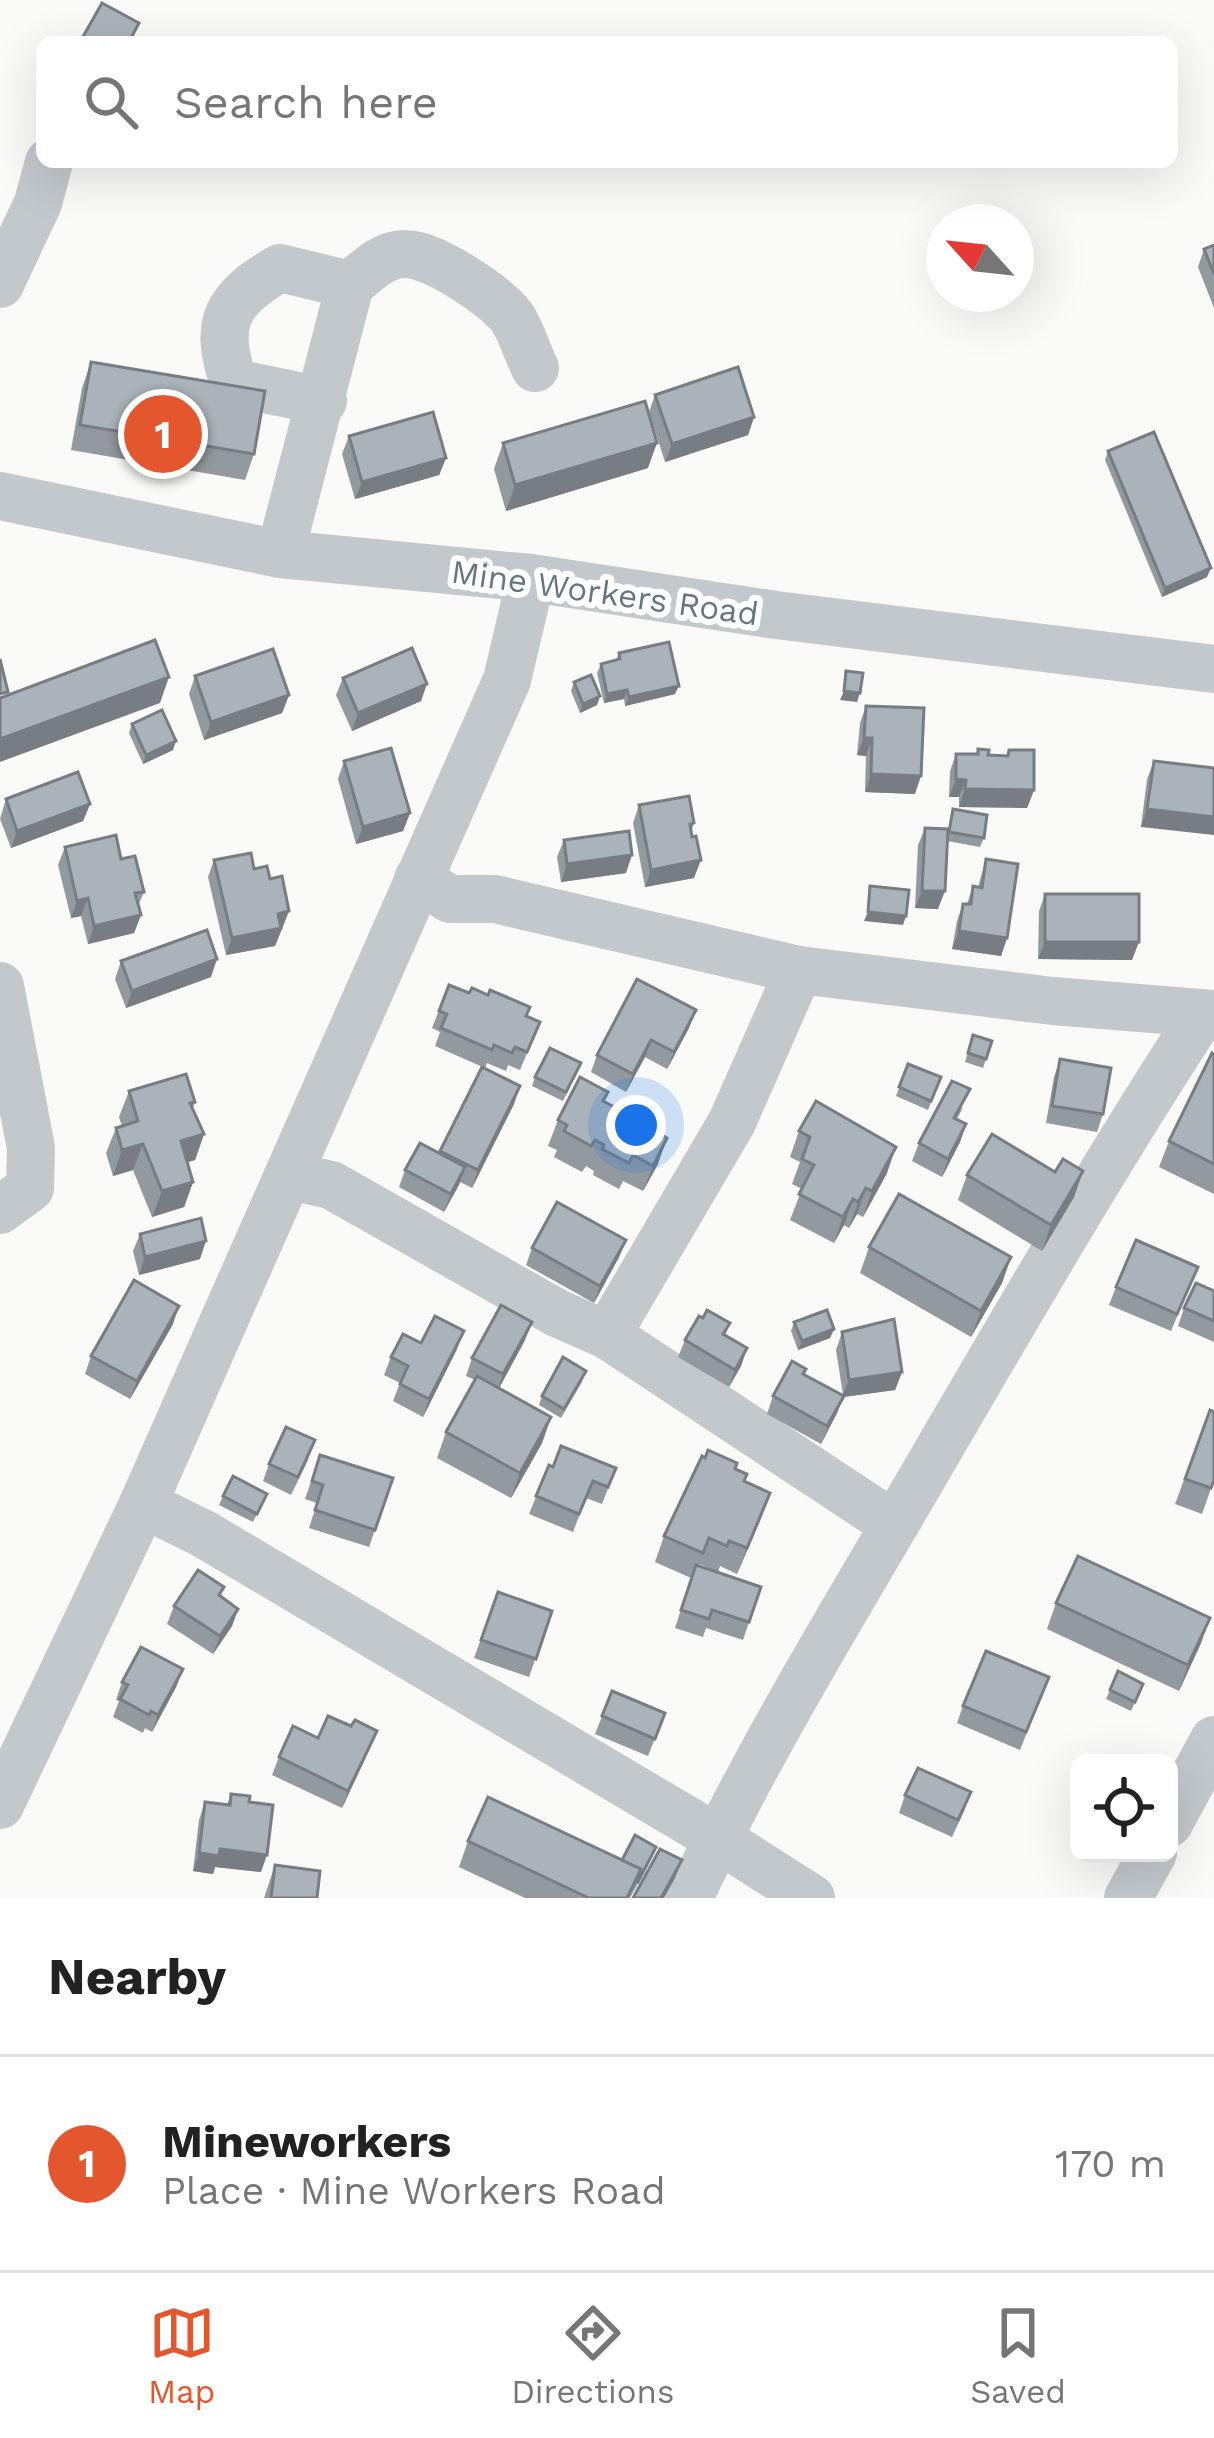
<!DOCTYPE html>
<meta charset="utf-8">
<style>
:root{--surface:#fff;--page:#f2f2f2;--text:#222;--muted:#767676;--line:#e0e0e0;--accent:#e4572e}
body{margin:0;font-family:"Work Sans",sans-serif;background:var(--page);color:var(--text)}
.controls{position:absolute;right:36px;bottom:36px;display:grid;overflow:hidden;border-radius:18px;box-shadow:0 12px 48px #0002}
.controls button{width:108px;height:108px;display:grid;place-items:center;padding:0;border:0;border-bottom:3px solid var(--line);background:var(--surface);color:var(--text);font:60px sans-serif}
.compass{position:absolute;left:926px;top:204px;width:108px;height:108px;border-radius:50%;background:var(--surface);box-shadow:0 12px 48px #0002;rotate:297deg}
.you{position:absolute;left:636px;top:1125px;width:42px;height:42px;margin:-30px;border:9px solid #fff;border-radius:50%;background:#1a73e8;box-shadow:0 0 0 18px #1a73e833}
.badge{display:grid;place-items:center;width:78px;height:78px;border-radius:50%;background:var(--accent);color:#fff;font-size:39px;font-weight:700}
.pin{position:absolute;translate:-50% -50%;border:6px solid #fff;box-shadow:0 3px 12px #0006}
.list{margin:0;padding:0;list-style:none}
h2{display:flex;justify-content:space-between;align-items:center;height:156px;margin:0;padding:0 48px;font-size:51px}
h2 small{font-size:39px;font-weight:400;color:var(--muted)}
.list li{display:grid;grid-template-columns:78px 1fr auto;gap:36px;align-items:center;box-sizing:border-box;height:216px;padding:0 48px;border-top:3px solid var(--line)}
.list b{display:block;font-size:45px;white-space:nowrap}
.list p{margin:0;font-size:39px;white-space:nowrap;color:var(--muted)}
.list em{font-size:39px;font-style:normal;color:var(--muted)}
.icon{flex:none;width:66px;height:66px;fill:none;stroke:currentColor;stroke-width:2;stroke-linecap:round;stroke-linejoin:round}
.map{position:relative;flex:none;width:1214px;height:1898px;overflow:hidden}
.search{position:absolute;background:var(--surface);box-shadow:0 12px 48px #0002;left:36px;right:36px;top:36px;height:132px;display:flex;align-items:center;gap:30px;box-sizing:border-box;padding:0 42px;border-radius:18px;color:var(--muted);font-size:45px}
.sheet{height:372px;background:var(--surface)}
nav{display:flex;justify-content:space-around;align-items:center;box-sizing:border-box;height:168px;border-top:3px solid var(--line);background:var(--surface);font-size:33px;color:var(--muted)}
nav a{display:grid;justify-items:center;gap:6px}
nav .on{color:var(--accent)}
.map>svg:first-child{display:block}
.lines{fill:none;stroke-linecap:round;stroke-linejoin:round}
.minor{stroke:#c3c8cc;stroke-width:48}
.wall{fill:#929a9f}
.shaded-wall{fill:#777d82}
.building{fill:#aab3b9;stroke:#777d82;stroke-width:3}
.labels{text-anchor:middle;stroke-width:12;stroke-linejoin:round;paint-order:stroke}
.street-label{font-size:33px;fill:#657683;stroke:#fff}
</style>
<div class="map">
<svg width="1214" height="1898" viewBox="0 0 1214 1898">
<rect width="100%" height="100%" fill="#fafaf8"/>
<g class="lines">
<g class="minor">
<polyline points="0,284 38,203 49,162"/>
<path d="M 323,401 L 234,383 C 213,323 226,299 280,268 L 350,285"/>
<polyline points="0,496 280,554 531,578 776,615 1214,669"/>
<path d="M 280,554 L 350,285 C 366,272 384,253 406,254 C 433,254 494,295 511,316 C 521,330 527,352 535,368"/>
<polyline points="418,879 450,899 495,899 799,970 1053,1001 1214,1014"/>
<polyline points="0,986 31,1148 30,1188 0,1210"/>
<polyline points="289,1176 331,1185 557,1313 607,1335 893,1524"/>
<polyline points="607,1335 732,1122 799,970"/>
<polyline points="143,1504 204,1534 717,1838 811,1898"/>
<polyline points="0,1805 143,1504 507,680 531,578"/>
<polyline points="1169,1823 1214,1740"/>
<path d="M 689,1898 C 764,1738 859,1588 947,1435 C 1030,1293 1113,1151 1203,1013"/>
<polyline points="1128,1898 1153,1853"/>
</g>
</g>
<g class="wall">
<polygon points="1214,245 1214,308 1198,267 1204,249"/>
<polygon points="91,362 254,454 245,480 71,450 82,388"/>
<polygon points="655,395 754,417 748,435 665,462 649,412"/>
<polygon points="349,436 446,458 439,475 355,499 342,454"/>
<polygon points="503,443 648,468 506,511 494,469"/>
<polygon points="1108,451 1207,577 1162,597 1105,460"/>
<polygon points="619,653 675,694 625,706 624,699 604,703 597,673 601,664 616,660"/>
<polygon points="195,676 289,695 282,713 204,740 189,694"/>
<polygon points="343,678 421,701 352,731 336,695"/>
<polygon points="574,682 600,696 597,705 580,713 571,691"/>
<polygon points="866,706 915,794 865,792 866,756 857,755 860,723"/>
<polygon points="132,724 173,750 143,764 129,733"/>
<polygon points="978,749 988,755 1006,756 1009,750 1034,790 1027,808 959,807 959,797 949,797 950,771 956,754 976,754"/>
<polygon points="344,761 410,813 403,831 356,844 338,779"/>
<polygon points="1154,761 1214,768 1141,827 1147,779"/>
<polygon points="6,799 90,804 83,821 11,848 0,819"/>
<polygon points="639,805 694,823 691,832 694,878 645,887 633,823"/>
<polygon points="953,809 984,838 980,847 947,841 938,909 915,908 918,845 925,828 948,831"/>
<polygon points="564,840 626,873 561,882 557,857"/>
<polygon points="65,847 121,859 144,892 138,906 141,915 134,933 88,944 81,916 71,918 58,865"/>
<polygon points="986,859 1007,938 1001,956 952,949 957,921 963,904 967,904 973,886 978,887"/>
<polygon points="214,860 254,869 270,879 289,911 275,946 226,955 208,877"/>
<polygon points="1045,894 1132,960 1038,959 1039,911"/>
<polygon points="121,961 211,977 126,1008 115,979"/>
<polygon points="449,985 540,1022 520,1070 508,1065 506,1071 487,1063 485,1068 435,1046 440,1032 432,1028"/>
<polygon points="689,1028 667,1069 645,1057 626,1092 591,1072 597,1055"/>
<polygon points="973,1035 992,1041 983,1068 965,1062"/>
<polygon points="1214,1055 1214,1194 1159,1167 1169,1141"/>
<polygon points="1060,1059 1103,1114 1097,1132 1046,1123 1054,1077"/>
<polygon points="908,1064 941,1077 928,1110 896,1096"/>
<polygon points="482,1067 514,1104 472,1188 460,1182 444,1212 399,1187 405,1170 439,1153"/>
<polygon points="577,1072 563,1101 532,1086 535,1077"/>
<polygon points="129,1091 195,1102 193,1108 204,1134 195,1160 187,1162 193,1182 184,1207 152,1217 133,1170 113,1176 106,1153 116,1128 122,1126 119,1117"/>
<polygon points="608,1092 604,1102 647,1127 658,1164 643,1191 623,1181 619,1189 593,1175 594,1171 586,1166 582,1172 554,1157 557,1150 548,1146 558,1120"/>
<polygon points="963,1107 957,1119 966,1124 960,1142 942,1177 912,1161 919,1143"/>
<polygon points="799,1131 887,1173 863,1217 857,1214 849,1228 844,1225 834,1243 790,1220 802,1189 792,1184 800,1162 790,1157"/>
<polygon points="1083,1171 1074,1197 1042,1251 958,1200 967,1175"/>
<polygon points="140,1234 200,1259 139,1275 133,1251"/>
<polygon points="626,1240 619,1257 594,1303 526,1265 532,1248"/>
<polygon points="869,1247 1011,1257 1002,1283 971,1337 860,1273"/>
<polygon points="1198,1267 1171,1331 1109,1305 1116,1287"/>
<polygon points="1214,1291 1214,1342 1178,1326 1184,1308"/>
<polygon points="794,1322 834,1329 830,1338 798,1350 791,1331"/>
<polygon points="730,1323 725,1335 747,1348 741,1366 729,1387 678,1357 685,1340"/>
<polygon points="173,1324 130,1399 85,1374 91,1356"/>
<polygon points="842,1332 902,1372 895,1390 843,1397 837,1413 821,1444 767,1414 773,1396 806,1369 804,1374 843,1395 836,1350"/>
<polygon points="525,1340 499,1388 551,1417 542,1443 511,1498 437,1458 446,1432 475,1380 466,1376 472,1358"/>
<polygon points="421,1343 457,1349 423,1417 393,1401 400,1383 384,1375 391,1357"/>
<polygon points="583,1380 561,1418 539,1405 542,1396"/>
<polygon points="1210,1410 1214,1480 1202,1514 1175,1504"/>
<polygon points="320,1455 393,1478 369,1547 309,1528 317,1503 305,1499"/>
<polygon points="309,1458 291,1495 263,1481 269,1464"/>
<polygon points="549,1465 616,1468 602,1504 586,1498 573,1532 529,1514"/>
<polygon points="735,1469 744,1481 770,1493 761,1518 737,1574 720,1566 718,1572 700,1564 699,1566 761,1587 743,1640 706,1628 703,1637 675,1628 691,1578 655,1562 664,1536"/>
<polygon points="267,1494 253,1522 219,1505 223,1496"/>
<polygon points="498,1592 552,1611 529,1677 474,1658"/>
<polygon points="221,1597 238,1609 232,1626 213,1654 167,1624 174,1606"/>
<polygon points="1056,1603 1201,1643 1179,1691 1047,1629"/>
<polygon points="183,1669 176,1687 152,1732 145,1728 143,1733 113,1717 119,1701 116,1700 122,1682"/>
<polygon points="1049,1677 1020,1750 957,1723 963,1706"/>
<polygon points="1143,1684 1131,1711 1106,1699 1110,1690"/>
<polygon points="612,1691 665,1713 648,1756 595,1734"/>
<polygon points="318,1738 370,1748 342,1808 272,1775 279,1757"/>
<polygon points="231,1794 249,1802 261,1872 215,1867 213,1874 193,1871 199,1820 205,1802 227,1805"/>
<polygon points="905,1795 965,1809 952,1837 899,1813"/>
<polygon points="468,1841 622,1860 653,1856 630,1898 525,1898 459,1867"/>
<polygon points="275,1865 317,1898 264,1898"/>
</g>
<g class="shaded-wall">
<polygon points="754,417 748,435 665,462 672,444"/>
<polygon points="657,443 648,468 506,511 515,485"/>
<polygon points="446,458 439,475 355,499 362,482"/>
<polygon points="1211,568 1207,577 1162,597 1165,588"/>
<polygon points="169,677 160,703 0,762 0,739"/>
<polygon points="427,684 421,701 352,731 358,713"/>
<polygon points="679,686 675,694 625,706 629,697"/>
<polygon points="627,690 624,699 604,703 607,694"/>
<polygon points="844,691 860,693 857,702 840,700"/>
<polygon points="289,695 282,713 204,740 211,722"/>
<polygon points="600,696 597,705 580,713 583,704"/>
<polygon points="864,738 872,738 866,756 857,755"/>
<polygon points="176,741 173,750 143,764 146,755"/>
<polygon points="871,774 921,776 915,794 865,792"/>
<polygon points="956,779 966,780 959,797 949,797"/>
<polygon points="965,789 1034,790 1027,808 959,807"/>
<polygon points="90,804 83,821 11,848 17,831"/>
<polygon points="1147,809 1214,817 1214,835 1141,827"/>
<polygon points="410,813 403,831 356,844 363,827"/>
<polygon points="632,855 626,873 561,882 567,864"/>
<polygon points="701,860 694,878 645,887 651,870"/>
<polygon points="922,891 945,891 938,909 915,908"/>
<polygon points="88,898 81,916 71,918 77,901"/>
<polygon points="289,911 275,946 226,955 232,938 278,914"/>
<polygon points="868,912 906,916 903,925 864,921"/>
<polygon points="141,915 134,933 88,944 94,926"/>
<polygon points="959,931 1007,938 1001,956 952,949"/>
<polygon points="1045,942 1139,942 1132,960 1038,959"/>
<polygon points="217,959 211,977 126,1008 132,991"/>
<polygon points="696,1010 689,1028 667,1069 674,1052"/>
<polygon points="651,1040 645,1057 626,1092 633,1074"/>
<polygon points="520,1086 514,1104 472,1188 478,1170"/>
<polygon points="966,1124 960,1142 942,1177 948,1159"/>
<polygon points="204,1134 195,1160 172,1167 181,1141"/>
<polygon points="667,1138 658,1164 643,1191 653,1166"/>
<polygon points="143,1144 133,1170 113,1176 122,1150"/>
<polygon points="896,1147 887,1173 863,1217 872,1191"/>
<polygon points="465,1167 459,1185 444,1212 451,1194"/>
<polygon points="1083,1171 1074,1197 1042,1251 1051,1225"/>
<polygon points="193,1182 184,1207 152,1217 162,1191"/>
<polygon points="866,1188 857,1214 849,1228 858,1202"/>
<polygon points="853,1199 844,1225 834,1243 843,1217"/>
<polygon points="626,1240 619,1257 594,1303 600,1286"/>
<polygon points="206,1241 200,1259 139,1275 145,1257"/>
<polygon points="1011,1257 1002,1283 971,1337 981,1311"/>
<polygon points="179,1306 173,1324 130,1399 137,1381"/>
<polygon points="532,1322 525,1340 497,1392 503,1374"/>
<polygon points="834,1329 830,1338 798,1350 802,1341"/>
<polygon points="464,1331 457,1349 423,1417 429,1399"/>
<polygon points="747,1348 741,1366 729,1387 735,1370"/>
<polygon points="902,1372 895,1390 843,1397 837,1413 821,1444 849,1380"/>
<polygon points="551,1417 542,1443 511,1498 520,1473"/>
<polygon points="770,1493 761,1518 737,1574 747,1548"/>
<polygon points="238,1609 232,1626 213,1654 220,1636"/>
<polygon points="1210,1618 1201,1643 1179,1691 1188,1665"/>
<polygon points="183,1669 176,1687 152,1732 158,1715"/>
<polygon points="377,1731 370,1748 342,1808 348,1791"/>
<polygon points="220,1849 267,1855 261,1872 215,1867 213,1874 193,1871 199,1853"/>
<polygon points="682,1860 675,1878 664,1898 661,1898"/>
</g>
<g class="building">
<polygon points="102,3 139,23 129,42 80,42"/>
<polygon points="1214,245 1214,274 1204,249"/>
<polygon points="91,362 265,391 254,454 80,425"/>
<polygon points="738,367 754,417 672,444 655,395"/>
<polygon points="645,401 657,443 515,485 503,443"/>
<polygon points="433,412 446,458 362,482 349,436"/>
<polygon points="1154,432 1211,568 1165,588 1108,451"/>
<polygon points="155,640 169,677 0,739 0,698"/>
<polygon points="669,642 679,686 629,697 627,690 607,694 601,664 620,659 619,653"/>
<polygon points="412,648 427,684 358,713 343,678"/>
<polygon points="273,649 289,695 211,722 195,676"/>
<polygon points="0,659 8,692 0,694"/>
<polygon points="846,671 863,673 860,693 844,691"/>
<polygon points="591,675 600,696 583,704 574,682"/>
<polygon points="866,706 924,708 921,776 871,774 872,738 864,738"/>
<polygon points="162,710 176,741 146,755 132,724"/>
<polygon points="391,748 410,813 363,827 344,761"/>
<polygon points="978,749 989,750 988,755 1008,756 1009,750 1034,750 1034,790 965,789 966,780 956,779 956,754 978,754"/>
<polygon points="1154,761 1214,768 1214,817 1147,809"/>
<polygon points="78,772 90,804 17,831 6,799"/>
<polygon points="689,796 694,823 690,824 692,837 696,836 701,860 651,870 639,805"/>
<polygon points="953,809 987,815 984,838 949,832"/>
<polygon points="925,828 948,829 945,891 922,891"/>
<polygon points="629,831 632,855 567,864 564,840"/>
<polygon points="116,835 121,859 135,856 144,892 135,893 141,915 94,926 88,898 77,901 65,847"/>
<polygon points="251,853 254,869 267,866 270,879 282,876 289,911 278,914 281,928 232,938 214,860"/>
<polygon points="986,859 1018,864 1007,938 959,931 963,904 971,904 973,886 982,888"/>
<polygon points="870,886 909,890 906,916 868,912"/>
<rect x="1045" y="894" width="94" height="48"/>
<polygon points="207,930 217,959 132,991 121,961"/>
<polygon points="637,979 696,1010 674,1052 651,1040 633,1074 597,1055"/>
<polygon points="449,985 469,993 472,988 488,995 490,990 530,1007 526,1016 540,1022 527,1052 515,1047 512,1053 494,1045 492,1050 441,1028 447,1014 439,1011"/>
<polygon points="973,1035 992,1041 986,1059 968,1053"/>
<polygon points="550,1048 581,1063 566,1092 535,1077"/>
<polygon points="1212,1053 1214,1055 1214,1164 1169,1141"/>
<polygon points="1060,1059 1111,1068 1103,1114 1052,1106"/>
<polygon points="908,1064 941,1077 931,1101 899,1087"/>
<polygon points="482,1067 520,1086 478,1170 440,1151"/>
<polygon points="186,1074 195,1102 190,1103 204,1134 181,1141 193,1182 162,1191 143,1144 122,1150 116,1128 138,1121 129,1091"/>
<polygon points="580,1077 608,1092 603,1101 622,1111 627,1102 638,1099 649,1104 652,1114 646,1126 667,1138 653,1166 633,1155 629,1163 602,1149 604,1145 595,1140 591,1146 564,1131 567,1125 558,1120"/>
<polygon points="952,1081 970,1089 954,1118 966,1124 948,1159 919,1143"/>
<polygon points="816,1101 896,1147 872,1191 866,1188 858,1202 853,1199 843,1217 799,1194 814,1165 802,1159 810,1137 799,1131"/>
<polygon points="992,1134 1055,1172 1063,1159 1083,1171 1051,1225 967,1175"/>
<polygon points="420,1143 465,1167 451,1194 405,1170"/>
<polygon points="899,1194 1011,1257 981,1311 869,1247"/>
<polygon points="557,1202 626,1240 600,1286 532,1248"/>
<polygon points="201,1218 206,1241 145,1257 140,1234"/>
<polygon points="1136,1240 1198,1267 1177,1314 1116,1287"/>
<polygon points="134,1280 179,1306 137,1381 91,1356"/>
<polygon points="1196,1283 1214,1291 1214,1321 1184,1308"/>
<polygon points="501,1305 532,1322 503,1374 472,1358"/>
<polygon points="707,1310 730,1323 723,1334 747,1348 735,1370 685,1340 699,1316 703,1318"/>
<polygon points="827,1310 834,1329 802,1341 794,1322"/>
<polygon points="435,1316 464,1331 429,1399 400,1384 408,1366 391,1357 403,1334 421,1343"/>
<polygon points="894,1319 902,1372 849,1380 842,1332"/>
<polygon points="563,1357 586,1371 564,1409 542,1396"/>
<polygon points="792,1361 806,1369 803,1374 844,1396 827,1426 773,1396"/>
<polygon points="477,1376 551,1417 520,1473 446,1432"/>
<polygon points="1210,1410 1214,1412 1214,1480 1211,1488 1185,1479"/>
<polygon points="286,1427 315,1440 298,1477 269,1464"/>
<polygon points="561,1446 616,1468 608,1487 593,1481 579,1514 536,1496 549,1465 553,1467"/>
<polygon points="708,1450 737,1463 735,1469 747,1474 744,1481 770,1493 747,1548 729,1541 727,1546 709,1538 703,1553 664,1536 702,1456 705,1458"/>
<polygon points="320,1455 393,1478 375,1530 315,1510 323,1485 312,1481"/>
<polygon points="233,1476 267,1494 257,1514 223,1496"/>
<polygon points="1078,1556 1210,1618 1188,1665 1056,1603"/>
<polygon points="696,1565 761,1587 749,1622 712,1610 709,1619 681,1610"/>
<polygon points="198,1570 224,1587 219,1595 238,1609 220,1636 174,1606"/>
<polygon points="498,1592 552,1611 536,1659 481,1640"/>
<polygon points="141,1647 183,1669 158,1715 151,1711 149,1715 120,1699 128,1685 122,1682"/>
<polygon points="986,1651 1049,1677 1026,1732 963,1706"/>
<polygon points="1118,1671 1143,1684 1135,1702 1110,1690"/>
<polygon points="612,1691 665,1713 655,1739 602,1716"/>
<polygon points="328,1716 351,1726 355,1720 377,1731 348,1791 279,1757 293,1726 318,1738"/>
<polygon points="918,1768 971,1792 958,1820 905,1795"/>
<polygon points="231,1794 250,1796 249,1802 273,1805 267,1855 220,1849 219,1856 199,1853 205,1802 230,1805"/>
<polygon points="488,1797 641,1869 627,1898 589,1898 468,1841"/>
<polygon points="635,1835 656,1847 638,1882 636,1881 641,1869 622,1860"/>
<polygon points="660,1849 682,1860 661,1898 633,1898"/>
<polygon points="275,1865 320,1871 317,1898 271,1898"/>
</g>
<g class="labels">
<g class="street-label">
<text transform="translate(605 592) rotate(8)" y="12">Mine Workers Road</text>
</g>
</g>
</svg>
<div class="controls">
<button><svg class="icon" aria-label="locate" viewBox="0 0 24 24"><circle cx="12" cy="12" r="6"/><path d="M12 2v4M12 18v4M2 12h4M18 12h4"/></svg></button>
</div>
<svg class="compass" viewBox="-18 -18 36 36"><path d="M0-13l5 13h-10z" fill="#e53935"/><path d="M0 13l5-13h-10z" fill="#767676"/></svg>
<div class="you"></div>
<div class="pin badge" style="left:163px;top:434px">1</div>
<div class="search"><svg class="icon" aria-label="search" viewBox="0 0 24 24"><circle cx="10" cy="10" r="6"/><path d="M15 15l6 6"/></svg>Search here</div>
</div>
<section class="sheet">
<h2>Nearby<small></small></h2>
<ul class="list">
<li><span class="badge">1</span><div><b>Mineworkers</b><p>Place · Mine Workers Road</p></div><em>170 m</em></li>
</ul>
</section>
<nav>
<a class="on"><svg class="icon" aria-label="map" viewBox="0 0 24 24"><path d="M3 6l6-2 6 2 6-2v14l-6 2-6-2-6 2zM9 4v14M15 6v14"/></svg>Map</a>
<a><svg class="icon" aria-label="directions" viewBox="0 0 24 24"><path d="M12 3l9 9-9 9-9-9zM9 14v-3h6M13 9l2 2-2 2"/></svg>Directions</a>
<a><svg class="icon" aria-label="saved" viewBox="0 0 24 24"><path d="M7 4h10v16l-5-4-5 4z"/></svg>Saved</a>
</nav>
